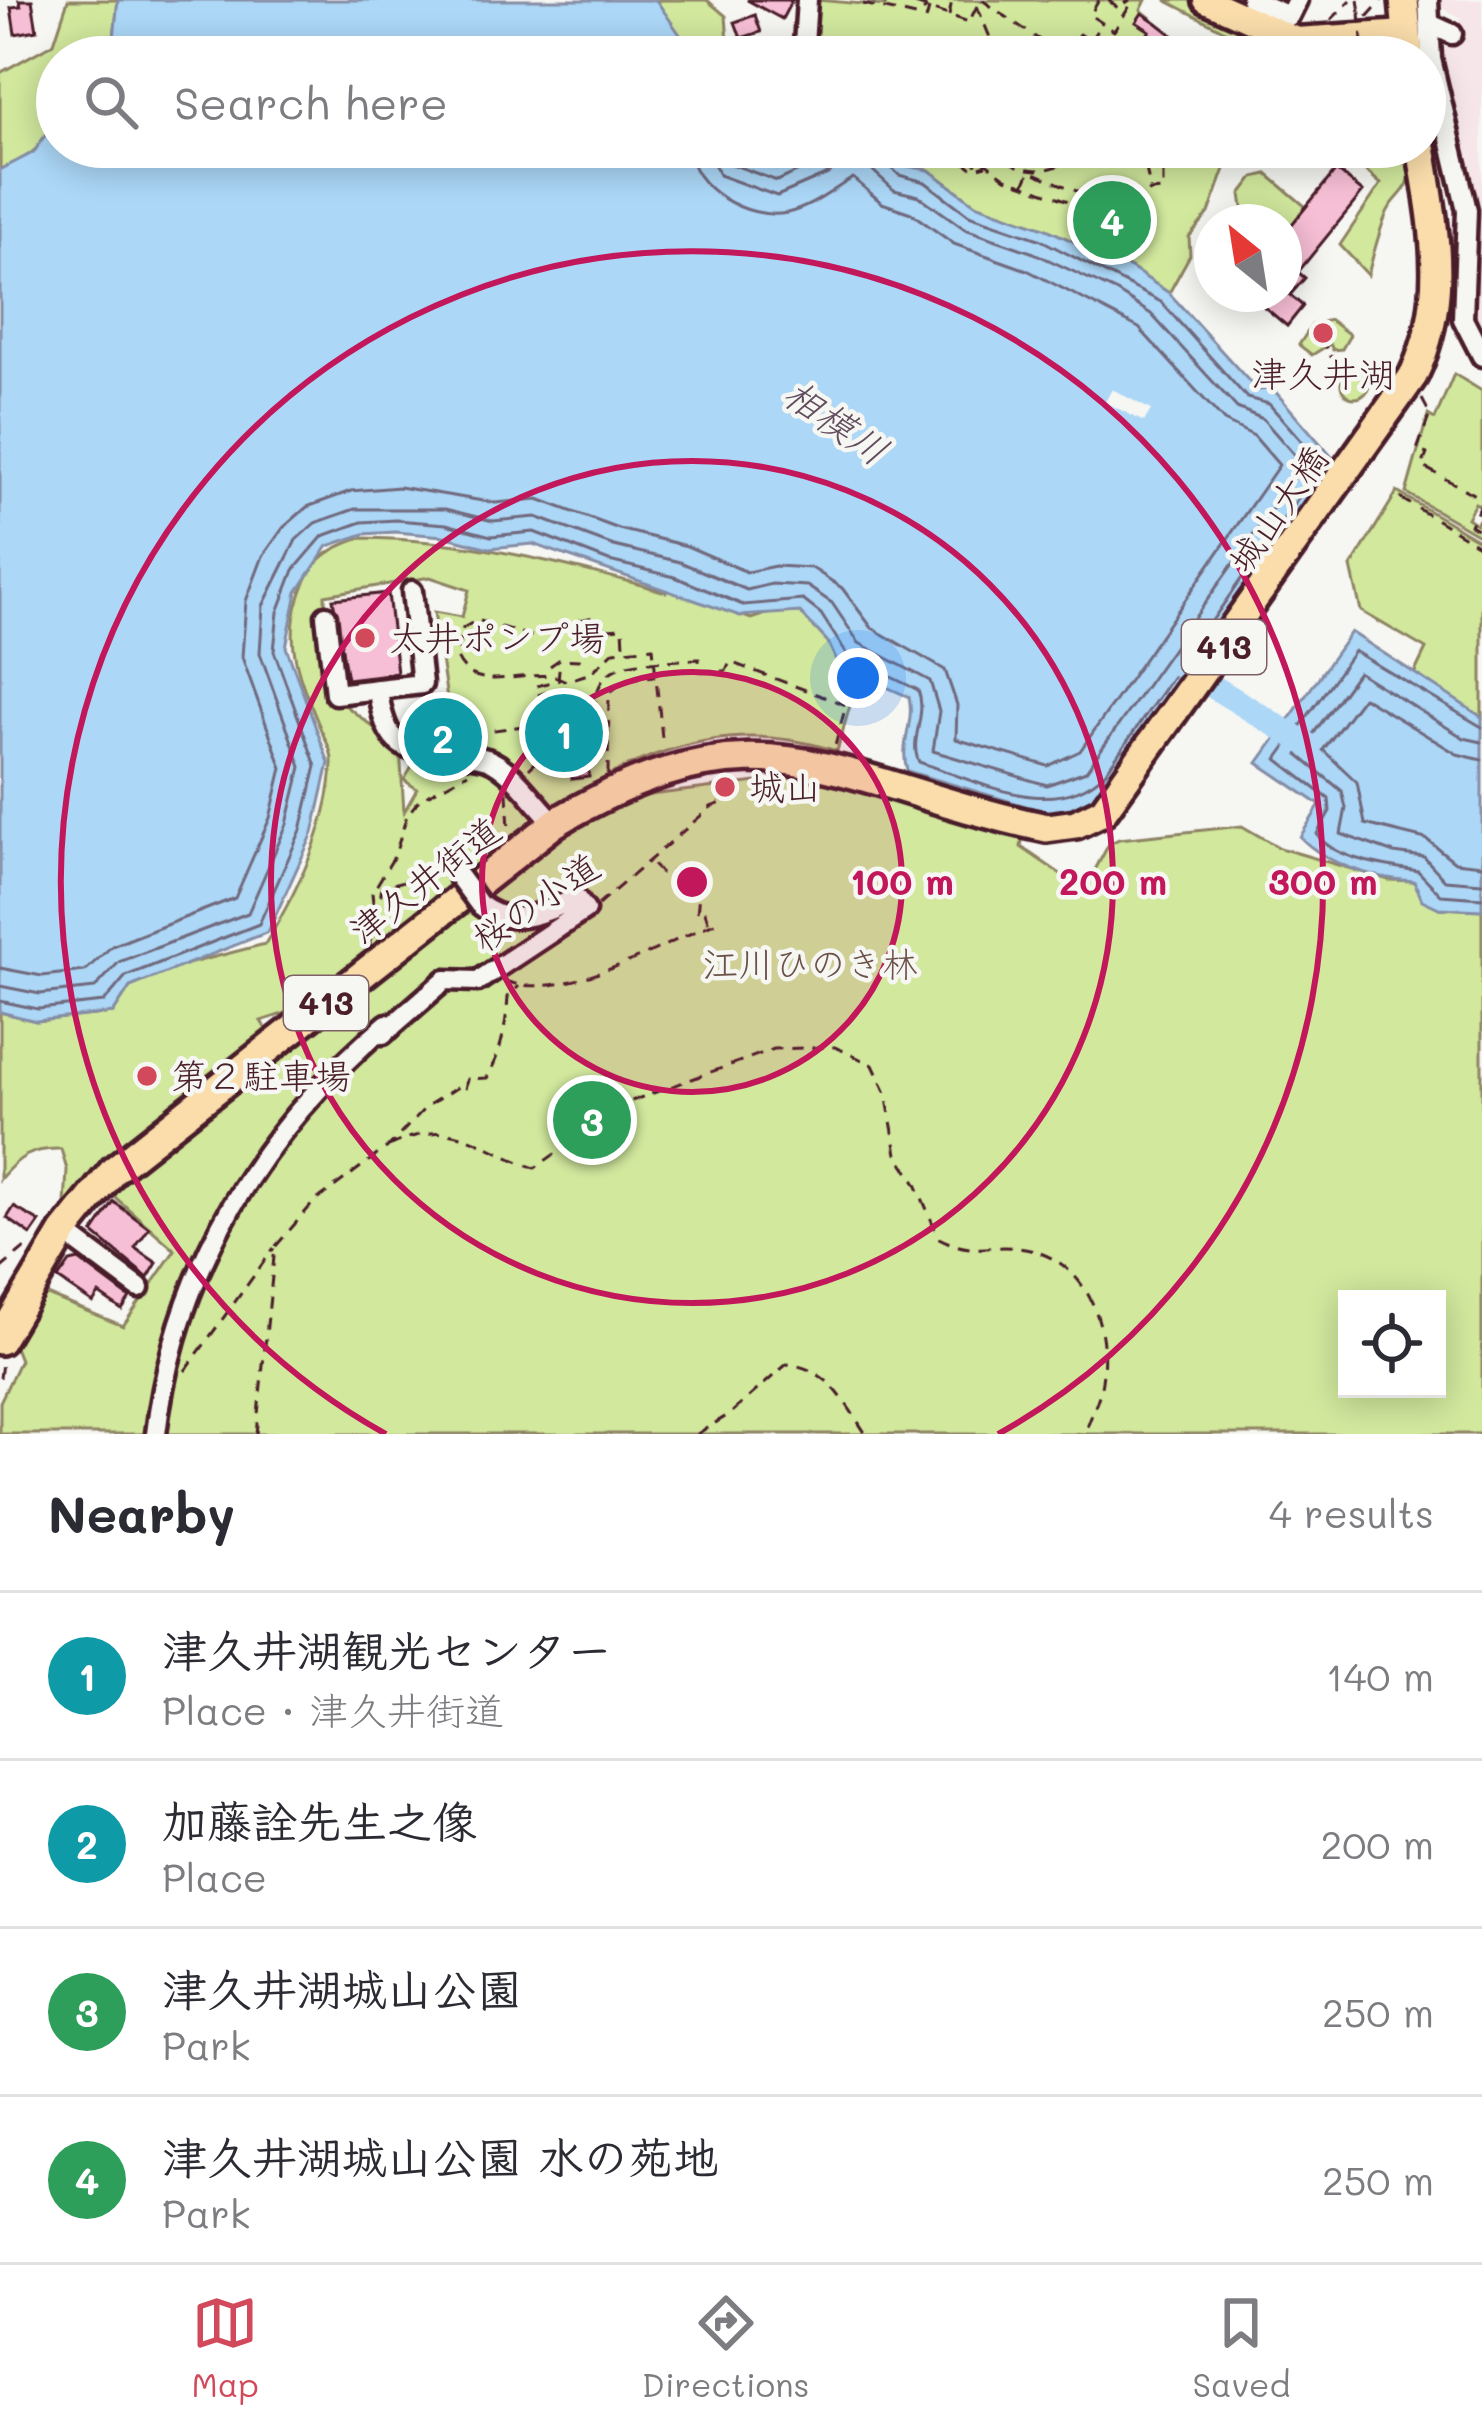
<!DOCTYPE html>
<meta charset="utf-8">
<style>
:root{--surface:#fff;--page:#f7f7f7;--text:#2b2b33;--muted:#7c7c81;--line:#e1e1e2;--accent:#d1495b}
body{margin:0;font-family:Mali,"Klee One",sans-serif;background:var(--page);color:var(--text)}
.controls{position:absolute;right:36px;bottom:36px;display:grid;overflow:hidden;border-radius:0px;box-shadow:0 6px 30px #0003}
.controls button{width:108px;height:108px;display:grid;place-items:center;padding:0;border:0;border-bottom:3px solid var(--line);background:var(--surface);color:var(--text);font:60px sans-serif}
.compass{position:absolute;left:1194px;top:204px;width:108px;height:108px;border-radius:50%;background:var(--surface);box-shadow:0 6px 30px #0003;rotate:330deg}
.you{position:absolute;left:858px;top:678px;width:42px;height:42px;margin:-30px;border:9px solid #fff;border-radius:50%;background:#1a73e8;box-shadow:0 0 0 18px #1a73e833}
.badge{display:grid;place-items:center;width:78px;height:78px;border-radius:50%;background:var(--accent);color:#fff;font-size:39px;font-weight:700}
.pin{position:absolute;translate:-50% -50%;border:6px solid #fff;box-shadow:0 3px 12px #0006}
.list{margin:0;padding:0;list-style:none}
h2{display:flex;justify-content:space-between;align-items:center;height:156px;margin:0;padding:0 48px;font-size:51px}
h2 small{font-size:39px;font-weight:400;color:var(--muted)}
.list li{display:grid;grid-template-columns:78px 1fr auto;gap:36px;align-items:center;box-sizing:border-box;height:168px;padding:0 48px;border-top:3px solid var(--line)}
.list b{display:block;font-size:45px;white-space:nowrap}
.list p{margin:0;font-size:39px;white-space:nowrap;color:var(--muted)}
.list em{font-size:39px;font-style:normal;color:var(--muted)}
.icon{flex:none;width:66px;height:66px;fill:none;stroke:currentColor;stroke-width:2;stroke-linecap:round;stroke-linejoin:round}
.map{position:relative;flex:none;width:1482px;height:1434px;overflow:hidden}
.search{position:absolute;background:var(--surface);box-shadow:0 6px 30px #0003;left:36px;right:36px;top:36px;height:132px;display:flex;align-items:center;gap:30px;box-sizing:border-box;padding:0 42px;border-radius:66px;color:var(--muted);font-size:45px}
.sheet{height:828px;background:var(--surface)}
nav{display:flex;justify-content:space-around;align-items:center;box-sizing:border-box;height:168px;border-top:3px solid var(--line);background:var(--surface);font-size:33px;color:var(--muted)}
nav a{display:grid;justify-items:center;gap:6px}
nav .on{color:var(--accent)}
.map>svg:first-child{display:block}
.built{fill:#f6e6e9}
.green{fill:#d1e89d;stroke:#8e8464;stroke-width:3;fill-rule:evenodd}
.water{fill:#acd7f7;stroke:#858da5;stroke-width:3}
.pier{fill:#f6f6f2}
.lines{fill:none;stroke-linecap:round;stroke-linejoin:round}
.shore{stroke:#71697d;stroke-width:3}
.river{stroke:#acd7f7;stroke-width:24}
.building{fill:#f7bfd5;stroke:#4a1f2b;stroke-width:3}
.minor-casing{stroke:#4a1f2b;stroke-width:27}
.major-casing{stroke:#4a1f2b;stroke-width:33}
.highway-casing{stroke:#4a1f2b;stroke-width:36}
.path{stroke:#4a1f2b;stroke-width:3;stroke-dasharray:12 9;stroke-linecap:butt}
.minor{stroke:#f6f6f2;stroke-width:18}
.major{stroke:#faddab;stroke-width:24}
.highway{stroke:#faddab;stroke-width:27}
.minor-bridge-casing{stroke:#4a1f2b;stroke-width:27;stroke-linecap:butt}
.path-bridge{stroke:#4a1f2b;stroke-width:3;stroke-dasharray:12 9;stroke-linecap:butt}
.minor-bridge{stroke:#f6f6f2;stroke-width:18}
.ring{fill:none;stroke:#c2185b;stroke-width:6}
.poi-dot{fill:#d1495b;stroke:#f6f6f2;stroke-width:4.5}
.labels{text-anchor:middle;stroke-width:9;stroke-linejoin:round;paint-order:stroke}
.shield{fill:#f6f6f2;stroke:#7e6067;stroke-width:3}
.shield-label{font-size:33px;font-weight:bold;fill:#4a1f2b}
.poi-label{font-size:36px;fill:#4a1f2b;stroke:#f6f6f2;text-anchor:start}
.street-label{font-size:36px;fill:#4a1f2b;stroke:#f6f6f2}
.park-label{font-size:36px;fill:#6c5148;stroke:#f6f6f2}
.water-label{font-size:39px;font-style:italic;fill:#624d5e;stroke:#f6f6f2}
.centre{fill:#c2185b;stroke:#f6f6f2;stroke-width:6}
.ring-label{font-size:36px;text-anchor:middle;font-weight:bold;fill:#c2185b;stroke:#f6f6f2;stroke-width:9;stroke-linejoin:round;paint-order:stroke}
</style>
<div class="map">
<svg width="1482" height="1434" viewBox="0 0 1482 1434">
<rect width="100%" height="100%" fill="#f6f6f2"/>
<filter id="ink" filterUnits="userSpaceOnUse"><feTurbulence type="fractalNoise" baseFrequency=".00833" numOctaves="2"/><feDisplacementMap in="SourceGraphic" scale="24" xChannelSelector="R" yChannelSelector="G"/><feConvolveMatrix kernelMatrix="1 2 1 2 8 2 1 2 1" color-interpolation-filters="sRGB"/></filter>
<g filter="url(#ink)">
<polygon class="built" points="1439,0 1482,0 1482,341 1469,318 1474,262 1438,63 1460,17 1439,6"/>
<g class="green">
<path d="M 68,0 L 118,0 L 112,57 L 57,57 C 57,114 61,146 0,170 L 0,73 L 54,43 Z"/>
<polygon points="656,0 707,0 726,16 729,57 691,57"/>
<polygon points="817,0 885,6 887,0 1146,0 1141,10 1157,23 1139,45 1153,57 801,57 810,5"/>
<polygon points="1165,0 1192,0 1264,37 1268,57 1255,57 1256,47"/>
<polygon points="726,147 821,147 777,169"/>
<polygon points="836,147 1233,147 1209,213 1189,237 1190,255 1169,293 1131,268 1044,228 975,204 929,170 907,166 887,148"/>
<path d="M 1366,147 L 1386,147 L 1388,163 L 1408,163 C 1416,190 1394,194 1386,215 C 1378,235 1373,255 1368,275 L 1340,245 L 1381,184 L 1365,170 Z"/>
<polygon points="1267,174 1306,207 1284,234 1284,222 1245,222 1241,194 1254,177"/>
<polygon points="1330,320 1350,335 1342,349 1333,350 1330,344 1312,355 1299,345 1312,325"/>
<circle cx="1355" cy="384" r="14"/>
<polygon points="1454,374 1482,391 1482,507 1475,503 1467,518 1476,524 1482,515 1482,537 1406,493 1428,415 1435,419"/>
<polygon points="1397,492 1482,542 1482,717 1413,676 1426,649 1361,611 1351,567"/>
<path d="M 361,538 C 467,539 564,563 666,592 L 671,588 L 751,619 L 775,611 L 800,612 L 828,642 L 839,666 L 872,682 L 851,702 L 837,751 C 681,701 568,794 452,886 C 395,931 345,969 289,1012 L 261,1021 L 266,1029 L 111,1152 L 65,1204 L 67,1170 L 61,1149 C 30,1148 18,1158 0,1179 L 0,1012 L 36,1021 L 113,1013 L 130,987 L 176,967 L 265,944 C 297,892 329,827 332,764 C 333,752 326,741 321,730 C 302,684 283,647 299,598 C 310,562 326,549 361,538 ZM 430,577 L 469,590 L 462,617 L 434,612 L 450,719 L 429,723 L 423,749 L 404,780 L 417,789 L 404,812 L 400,748 L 327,691 L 325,595 Z"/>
<path d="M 815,775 L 1023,836 L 1021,847 L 1084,890 L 1109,844 L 1119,839 L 1242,826 L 1280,848 L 1389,880 L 1414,881 L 1439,908 L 1482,910 L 1482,1434 L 0,1434 L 0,1402 L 20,1360 L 15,1347 L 45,1294 L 123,1326 L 175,1250 L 109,1192 L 157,1151 L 563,834 L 642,796 ZM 1347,1299 L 1437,1299 L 1437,1389 L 1347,1389 Z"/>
</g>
<g class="water">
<polygon points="118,0 656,0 692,52 691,57 112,57"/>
<path d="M 57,117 L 57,147 L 726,147 L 777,169 L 821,147 L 887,148 L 907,166 L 929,170 L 975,204 L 1044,228 L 1131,268 L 1169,293 L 1257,390 L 1273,389 L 1339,465 L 1102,792 L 1069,810 L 1046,812 L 907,771 C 899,743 915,724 909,697 L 839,666 L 828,642 L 800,612 L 740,616 L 533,544 L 489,548 L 443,536 L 395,532 L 364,534 L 328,546 L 297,592 L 286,647 L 329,763 L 313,833 L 268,932 L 130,987 L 113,1013 L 36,1021 L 0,1012 L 0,170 L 34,152 Z"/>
<path d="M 1351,632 L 1482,717 L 1482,910 L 1439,908 L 1422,900 L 1414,881 C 1374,879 1327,865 1300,837 L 1320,805 L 1258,763 Z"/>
</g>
<polygon class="pier" points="1112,389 1151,410 1144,422 1105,402"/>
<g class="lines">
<g class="shore">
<polyline points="707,147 719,175 777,196 830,173 840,147"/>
<polyline points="722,147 729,163 777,181 819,162 825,147"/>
<path d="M 1482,727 L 1354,651 L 1277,759 L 1329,799 L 1330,811 L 1317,834 C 1333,860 1389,866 1418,871 L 1441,895 L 1482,898"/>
<polyline points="1482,742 1464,738 1358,672 1298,755 1342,791 1346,808 1341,834 1394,853 1424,857 1445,880 1482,883"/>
<polyline points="1482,760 1457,754 1363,697 1323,750 1357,782 1365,824 1426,839 1455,862 1482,865"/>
<path d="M 0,968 L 42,976 L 85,971 L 112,946 L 235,898 L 270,818 L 282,768 L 242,657 L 246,601 L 263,556 L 283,528 L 307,507 L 351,491 L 399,487 L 495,503 L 538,499 L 619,529 L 687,546 L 747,572 L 775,566 L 812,568 L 842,588 L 872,628 L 945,670 L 957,705 L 956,739 L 1048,766 L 1080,751 L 1279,465 L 1254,436 L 1224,421 L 1139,328 L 1027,270 L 954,244 L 911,213 L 882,203 L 853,178 C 832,190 813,207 787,213 C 748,221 690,188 689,147"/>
<polyline points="0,986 40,994 95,988 119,962 248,913 287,824 301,767 260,653 263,606 296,540 315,523 355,509 445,509 493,521 536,517 614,546 680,562 747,590 772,584 807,586 832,603 859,643 930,681 939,711 933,751 1047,785 1086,771 1303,465 1263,419 1237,408 1151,314 1117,292 1034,253 965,229 919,196 894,190 869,167 864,147"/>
<path d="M 0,1001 L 38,1009 L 104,1002 L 126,976 L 259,924 L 301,830 L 316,766 L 274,651 L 278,612 L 294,570 L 323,536 L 362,522 L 396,520 L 446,524 L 491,536 L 534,532 L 609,561 L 675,577 L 743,605 L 803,600 L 821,614 L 848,656 L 918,690 C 928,716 908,740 919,762 C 978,781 1053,823 1105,773 L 1322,464 L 1269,404 L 1247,398 L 1161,302 L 1039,239 L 969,215 L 925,182 L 899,175 L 881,158 L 879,147"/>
</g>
<polyline class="river" points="1181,667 1310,746"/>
</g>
<g class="building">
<polygon points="19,0 32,0 37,30 15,34 11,7 21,6"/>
<polygon points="747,0 792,0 782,19"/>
<polygon points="1142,13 1157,23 1201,57 1153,57 1139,46 1150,31 1136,22"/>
<polygon points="755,15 761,32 741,38 735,22"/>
<polygon points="1336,170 1363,192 1298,272 1305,278 1290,295 1303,306 1287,326 1262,305 1270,294 1284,294 1284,234"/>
<polygon points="388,593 397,673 347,679 333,599"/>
<polygon points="580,715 581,726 586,725 589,777 572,779 570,755 543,757 540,718"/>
<polygon points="114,1202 149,1228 135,1248 157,1263 148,1278 93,1233"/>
<polygon points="14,1207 40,1222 31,1235 7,1218"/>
<polygon points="79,1260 130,1298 122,1310 99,1294 93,1303 58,1279 70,1262"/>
</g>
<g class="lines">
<defs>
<g id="minor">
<polyline points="1251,0 1289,16 1297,0"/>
<polyline points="1428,0 1431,59 1467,210 1463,319 1482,356"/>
<polyline points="1430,24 1452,34"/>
<polyline points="785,57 804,45 807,0"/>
<polyline points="326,616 335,694 422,684 412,591"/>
<path d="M 378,689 C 387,778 435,742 487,759 C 512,768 536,805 555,823"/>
<path d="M 383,1034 L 445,980 L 478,981 L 585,910 L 576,898 C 544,912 512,931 479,904"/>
<polyline points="64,1232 139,1288"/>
<path d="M 156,1434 C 175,1269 262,1129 387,1024 L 391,1028"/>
</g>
<polyline id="major" points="1206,0 1296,40 1406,33"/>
<g id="highway">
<polyline points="1404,0 1409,57"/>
<path d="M 0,1340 L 64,1232 L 114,1170 L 555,823 C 767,698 839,785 1047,828 L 1076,824 L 1103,811 L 1413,376 C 1450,299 1434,228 1421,147"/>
</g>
</defs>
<use href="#minor" class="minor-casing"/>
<use href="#major" class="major-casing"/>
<use href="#highway" class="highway-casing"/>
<g class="path">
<polyline points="864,0 885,4 886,0"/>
<polyline points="982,0 1064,57"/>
<polyline points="1099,0 1090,15 1114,31 1133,1"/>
<polyline points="1108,0 1118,8 1130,0"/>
<polyline points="1358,0 1360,12"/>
<polyline points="863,4 916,16 927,8"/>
<polyline points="915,4 969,22 977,6"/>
<polyline points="977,6 998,57"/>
<polyline points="949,16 952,0"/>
<polyline points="1367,17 1382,0"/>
<polyline points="926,20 929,9"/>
<polyline points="1331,20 1351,0"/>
<polyline points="1090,41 1101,24"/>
<polyline points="1037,55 1062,57"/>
<polyline points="1064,55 1079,34 1101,48 1095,57"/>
<polyline points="1023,57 1032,46 1042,53"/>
<polyline points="1029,57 1037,55"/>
<polyline points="934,147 945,158"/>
<polyline points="946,147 973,169 986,165"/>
<polyline points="950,147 977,164"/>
<polyline points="965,147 1006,178 1112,217 1115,209"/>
<path d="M 992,147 C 1018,177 1057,178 1083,147"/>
<polyline points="1142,147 1150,189"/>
<polyline points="1181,147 1189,160 1190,147"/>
<polyline points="1396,147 1399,161 1403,160"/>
<polyline points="1024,185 1030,171 1116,208 1134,207 1150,191 1163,190 1163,147"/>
<polyline points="1324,337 1327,355 1389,378"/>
<polyline points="1422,399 1430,414 1417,450 1427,454 1422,466 1482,499"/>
<polyline points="1400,498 1482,547"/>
<polyline points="1482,503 1470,525 1482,532"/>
<path d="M 572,626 L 534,637 L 477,620 L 463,628 L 456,655 C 474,702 532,662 566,681 L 591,673 L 614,651 L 653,647 L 662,738"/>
<polyline points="605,629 597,616 572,622 572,631 623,628 624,646"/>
<polyline points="550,666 560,659 579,660 595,631"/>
<polyline points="537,686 558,680 560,660"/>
<polyline points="554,690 555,710"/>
<polyline points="538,695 554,690 572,694"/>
<polyline points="586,708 588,689"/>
<polyline points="594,726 606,753"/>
<polyline points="452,736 537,724"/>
<path d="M 593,754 C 589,654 612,665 699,659 L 700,671 L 726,671 L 730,662 L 846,705 L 835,746"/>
<polyline points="584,755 604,753"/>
<polyline points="542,758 576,755"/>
<polyline points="529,769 540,758 537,713 591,709"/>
<polyline points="608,775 609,693 627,679 655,676"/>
<polyline points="507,792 509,830"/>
<polyline points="463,858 460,852 476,844 494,844"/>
<polyline points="653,865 661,873 673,871 676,893 698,886"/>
<polyline points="689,891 691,896 699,893 697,914 705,912 709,924"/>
<polyline points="598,905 711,807 724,802 728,780"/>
<polyline points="374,937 382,887 441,871"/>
<polyline points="369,946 375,921 372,893 395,855 407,815 420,799 468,773"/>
<path d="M 505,981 C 564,1003 662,944 719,921"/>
<path d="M 389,1146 C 457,1113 478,1149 535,1168 L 626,1103 L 774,1049 L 835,1047 L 873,1065 L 886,1093 L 897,1154 L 916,1184 L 939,1238 C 974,1256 985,1244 1019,1248 C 1084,1256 1111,1321 1102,1381 C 1100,1399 1090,1417 1085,1434"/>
<polyline points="0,1269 31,1243"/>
<polyline points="185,1371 274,1248"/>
<polyline points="0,1378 2,1363"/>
<path d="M 256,1434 L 275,1247 L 314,1202 L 389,1146 L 427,1106 L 458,1087 L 465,1090 L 467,1079 L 487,1078 C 501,1053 506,1027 508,997 L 519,986"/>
<path d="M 697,1434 L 730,1414 L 787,1364 C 830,1369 844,1402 866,1434"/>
</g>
<use href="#minor" class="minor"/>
<use href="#major" class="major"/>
<use href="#highway" class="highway"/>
<defs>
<polyline id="minor-bridge" points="456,873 479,904"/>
</defs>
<use href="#minor-bridge" class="minor-bridge-casing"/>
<polyline class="path-bridge" points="1360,12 1363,57"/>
<use href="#minor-bridge" class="minor-bridge"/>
</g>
</g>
<circle cx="692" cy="882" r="210" fill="#c2185b" fill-opacity=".12"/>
<g class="ring">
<circle cx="692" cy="882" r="210"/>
<circle cx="692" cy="882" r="421"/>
<path d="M386 1434A631 631 0 1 1 998 1434"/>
</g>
<g class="poi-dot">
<circle cx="1323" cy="333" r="12"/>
<circle cx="365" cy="638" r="12"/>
<circle cx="725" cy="787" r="12"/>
<circle cx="147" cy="1076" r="12"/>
</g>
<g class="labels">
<g class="shield">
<rect x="1182" y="620" width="84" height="54" rx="9"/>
<rect x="284" y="976" width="84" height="54" rx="9"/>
</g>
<g class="shield-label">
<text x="1224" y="659">413</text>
<text x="326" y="1015">413</text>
</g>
<g class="poi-label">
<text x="1323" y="387" text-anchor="middle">津久井湖</text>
<text x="389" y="651">太井ポンプ場</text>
<text x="749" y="800">城山</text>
<text x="171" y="1089">第２駐車場</text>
</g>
<g class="street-label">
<text transform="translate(1278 509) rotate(-55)" y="13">城山大橋</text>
<text transform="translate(425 880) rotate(-38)" y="13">津久井街道</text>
<text transform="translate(536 902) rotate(-34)" y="13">桜の小道</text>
</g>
<g class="park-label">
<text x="810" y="977">江川ひのき林</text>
</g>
<g class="water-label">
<text transform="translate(836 422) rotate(35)" y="14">相模川</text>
</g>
</g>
<circle cx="692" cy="882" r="18" class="centre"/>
<g class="ring-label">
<text x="902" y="895">100 m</text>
<text x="1113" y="895">200 m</text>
<text x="1323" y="895">300 m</text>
</g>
</svg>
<div class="controls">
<button><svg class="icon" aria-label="locate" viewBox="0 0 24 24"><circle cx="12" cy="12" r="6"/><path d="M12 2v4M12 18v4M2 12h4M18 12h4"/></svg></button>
</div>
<svg class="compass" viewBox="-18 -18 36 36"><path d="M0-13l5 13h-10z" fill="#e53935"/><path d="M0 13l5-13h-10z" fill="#7c7c81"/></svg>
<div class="you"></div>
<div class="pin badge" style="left:564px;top:733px;background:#0f9aa8">1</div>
<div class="pin badge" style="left:443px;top:737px;background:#0f9aa8">2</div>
<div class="pin badge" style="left:592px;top:1120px;background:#2e9e5b">3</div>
<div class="pin badge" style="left:1112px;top:220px;background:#2e9e5b">4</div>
<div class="search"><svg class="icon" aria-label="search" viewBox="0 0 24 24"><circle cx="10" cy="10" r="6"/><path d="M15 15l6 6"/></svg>Search here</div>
</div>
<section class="sheet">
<h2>Nearby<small>4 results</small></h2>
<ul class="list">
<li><span class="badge" style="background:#0f9aa8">1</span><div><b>津久井湖観光センター</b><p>Place · 津久井街道</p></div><em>140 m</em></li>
<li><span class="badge" style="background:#0f9aa8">2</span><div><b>加藤詮先生之像</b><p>Place</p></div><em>200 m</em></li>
<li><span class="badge" style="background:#2e9e5b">3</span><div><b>津久井湖城山公園</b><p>Park</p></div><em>250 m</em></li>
<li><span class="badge" style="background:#2e9e5b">4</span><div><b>津久井湖城山公園 水の苑地</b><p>Park</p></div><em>250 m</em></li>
</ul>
</section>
<nav>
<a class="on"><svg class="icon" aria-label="map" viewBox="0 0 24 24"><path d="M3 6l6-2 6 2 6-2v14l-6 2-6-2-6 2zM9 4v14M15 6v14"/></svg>Map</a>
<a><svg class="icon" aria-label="directions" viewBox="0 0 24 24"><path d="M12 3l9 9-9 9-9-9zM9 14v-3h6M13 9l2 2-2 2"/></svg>Directions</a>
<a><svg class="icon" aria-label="saved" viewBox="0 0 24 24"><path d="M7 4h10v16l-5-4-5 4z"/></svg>Saved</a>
</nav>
